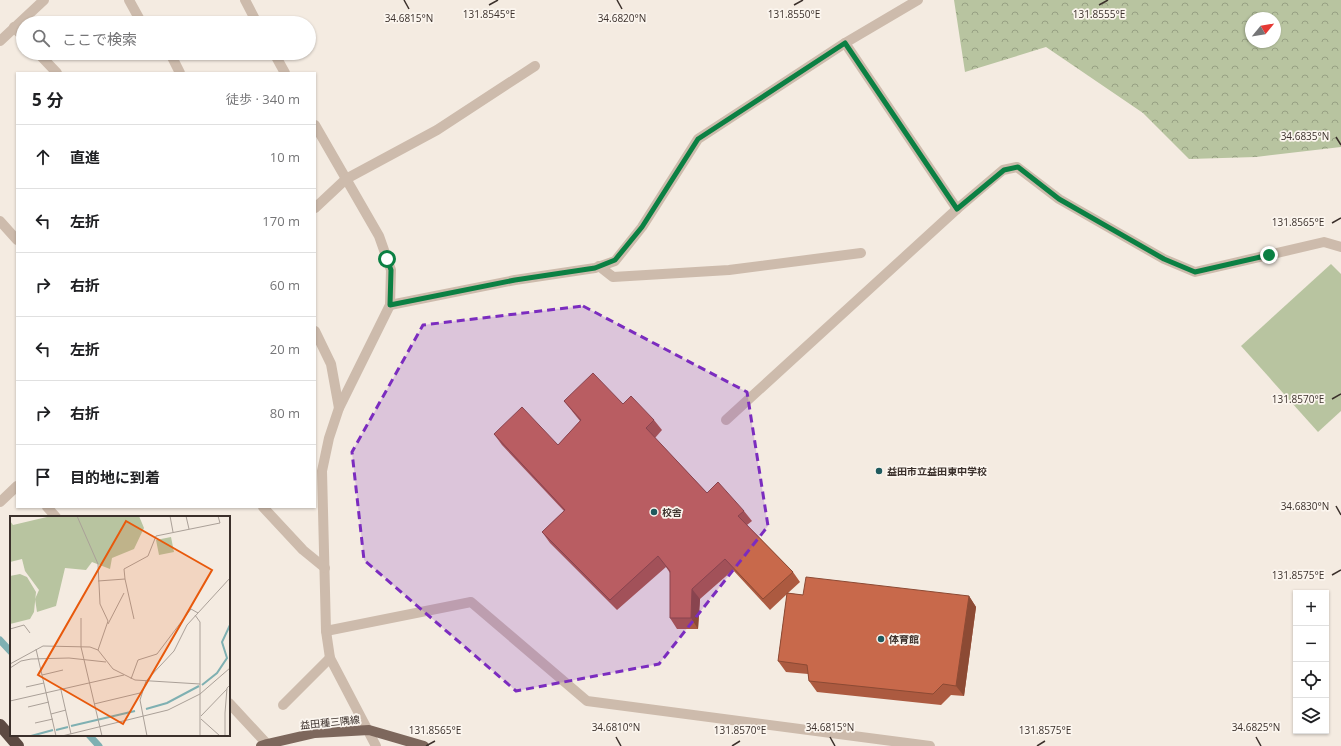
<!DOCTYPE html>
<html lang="ja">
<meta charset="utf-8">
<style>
:root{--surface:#fff;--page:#f2f2f2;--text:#202124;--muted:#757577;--line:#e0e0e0}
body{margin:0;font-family:"Open Sans","Noto Sans JP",sans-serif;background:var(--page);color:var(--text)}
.controls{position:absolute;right:12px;bottom:12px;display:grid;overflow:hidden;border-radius:0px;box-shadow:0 1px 3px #0004}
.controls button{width:36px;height:36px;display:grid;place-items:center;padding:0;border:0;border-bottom:1px solid var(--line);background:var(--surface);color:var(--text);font:20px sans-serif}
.compass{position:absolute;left:1245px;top:12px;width:36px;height:36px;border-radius:50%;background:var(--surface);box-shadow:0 1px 3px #0004;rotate:60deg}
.stop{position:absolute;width:12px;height:12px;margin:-9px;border:3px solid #0b8043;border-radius:50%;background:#fff}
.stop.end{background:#0b8043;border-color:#fff;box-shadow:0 1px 4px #0008}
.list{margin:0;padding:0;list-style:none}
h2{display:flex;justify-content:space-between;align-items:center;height:52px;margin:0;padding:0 16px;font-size:17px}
h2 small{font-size:13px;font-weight:400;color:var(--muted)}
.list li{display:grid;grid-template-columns:26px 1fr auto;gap:12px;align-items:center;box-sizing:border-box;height:64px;padding:0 16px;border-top:1px solid var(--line)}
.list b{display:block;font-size:15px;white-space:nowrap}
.list em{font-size:13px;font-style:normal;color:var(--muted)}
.icon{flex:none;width:22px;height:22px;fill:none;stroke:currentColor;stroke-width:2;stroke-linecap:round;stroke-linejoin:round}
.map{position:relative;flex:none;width:1341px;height:746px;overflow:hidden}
.search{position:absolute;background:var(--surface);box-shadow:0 1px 3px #0004;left:16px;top:16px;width:300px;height:44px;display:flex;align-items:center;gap:10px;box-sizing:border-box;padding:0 14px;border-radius:22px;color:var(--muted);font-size:15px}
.panel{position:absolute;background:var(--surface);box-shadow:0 1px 3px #0004;left:16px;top:72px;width:300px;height:436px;border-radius:0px}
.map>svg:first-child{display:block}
.grass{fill:#b8c4a0}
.forest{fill:url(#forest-crowns);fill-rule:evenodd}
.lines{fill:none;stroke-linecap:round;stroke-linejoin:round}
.stream{stroke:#7fb0b2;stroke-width:7}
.minor{stroke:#cdbbac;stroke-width:10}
.major{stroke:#7d675c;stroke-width:10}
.highway{stroke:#5c4a42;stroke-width:12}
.wall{fill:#ac5a40}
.shaded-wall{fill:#8c4a34}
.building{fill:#c8694b;stroke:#8c4a34}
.route{stroke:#0b8043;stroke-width:5}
.marked{fill:#7b2cbf;fill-opacity:0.2;stroke:#7b2cbf;stroke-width:3;stroke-dasharray:8 5;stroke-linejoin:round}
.ticks{fill:none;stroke:#3b302b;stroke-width:1.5}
.poi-dot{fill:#1f5a5e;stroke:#fbf5ee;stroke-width:1.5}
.labels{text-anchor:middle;stroke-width:3.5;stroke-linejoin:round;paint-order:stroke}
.poi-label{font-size:10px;font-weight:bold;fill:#3b302b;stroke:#fbf5ee;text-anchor:start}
.street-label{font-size:10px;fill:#3b302b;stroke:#fbf5ee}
.inset-river{fill:none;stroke:#7fb0b2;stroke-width:2}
.inset-road{fill:none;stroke:#aaa098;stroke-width:1}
.view{fill:#e8590c;fill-opacity:0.15;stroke:#e8590c;stroke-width:2}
.inset-edge{fill:none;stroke:#3b302b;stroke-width:2}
.ticks-label{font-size:10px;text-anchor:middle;fill:#3b302b;stroke:#fbf5ee;stroke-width:3.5;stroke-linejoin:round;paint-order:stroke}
</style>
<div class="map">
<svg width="1341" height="746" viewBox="0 0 1341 746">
<defs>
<pattern id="forest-crowns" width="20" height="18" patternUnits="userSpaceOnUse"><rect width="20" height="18" fill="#b8c4a0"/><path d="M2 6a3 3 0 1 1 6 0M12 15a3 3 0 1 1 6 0" fill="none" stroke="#97a083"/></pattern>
</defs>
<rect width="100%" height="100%" fill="#f4ebe1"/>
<polygon class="grass" points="1331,264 1341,274 1341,411 1318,432 1241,346"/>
<path class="forest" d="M 954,0 L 1341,0 L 1341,147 L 1256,157 L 1189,159 L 1143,113 L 1046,47 L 965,72 ZM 1251,18 L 1275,18 L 1275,42 L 1251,42 Z"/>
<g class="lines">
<g class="stream">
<polyline points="0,640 11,652"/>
<polyline points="89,735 99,746"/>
</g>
<g class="minor">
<polyline points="129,0 140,20 143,23"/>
<polyline points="245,0 257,23"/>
<polyline points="14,27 23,37"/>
<polyline points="0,41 44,0"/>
<polyline points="845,43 957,209 1003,170 1017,167 1059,199 1164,259 1195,272 1324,242 1341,247"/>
<polyline points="38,53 57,73"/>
<polyline points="170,53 180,73"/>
<polyline points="274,53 285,73"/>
<polyline points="315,125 379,236 391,270 390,305 339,408 329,438 322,471 326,631 330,658 376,746"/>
<polyline points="315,208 346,179 437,130 535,66"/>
<polyline points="0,221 17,240"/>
<polyline points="599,266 613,277 729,270 861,253"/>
<polyline points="390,305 515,280 595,268 615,261 642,227 698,139 845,43 918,0"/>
<polyline points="315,331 331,364 339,408"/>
<polyline points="726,420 957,209"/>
<polyline points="0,502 17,486"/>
<polyline points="47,507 56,517"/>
<polyline points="263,507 303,550 325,568"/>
<polyline points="326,631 471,602 587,701 930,746"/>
<polyline points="229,703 267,744"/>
<polyline points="283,705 330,658"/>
</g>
<polyline class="major" points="261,746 267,744 315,733 369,730 424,746"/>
<polyline class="highway" points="0,725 18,746"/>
</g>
<polygon class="wall" points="564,401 623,404 654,420 662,430 655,438 707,493 744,511 752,521 747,525 793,572 800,582 788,593 803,595 969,596 976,607 964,696 951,695 941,705 817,692 809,681 808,674 786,672 778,661 787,594 770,610 733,570 700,599 698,629 677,629 670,618 670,573 666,567 617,610 550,543 542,532 564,511 502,445 494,434 558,445 580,421"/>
<g class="shaded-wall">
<polygon points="692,589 700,599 698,629 691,618"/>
<polygon points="969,596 976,607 964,696 956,686"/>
</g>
<g class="building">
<polygon points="593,373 623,404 631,396 654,420 646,428 707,493 718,482 744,511 738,516 793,572 763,599 725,559 692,589 691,618 670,618 670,571 658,556 610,600 542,532 565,510 494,434 522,407 558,445 581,420 564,401"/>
<polygon points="806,577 969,596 956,686 943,684 933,694 809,681 807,665 778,661 787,593 803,595"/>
</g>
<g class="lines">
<polyline class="route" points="387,259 391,270 390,305 515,280 595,268 615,260 642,227 698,139 845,43 957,209 1004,170 1018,167 1059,199 1164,259 1195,272 1269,255"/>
</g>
<path class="marked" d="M 583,306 L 747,392 L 768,526 L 659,664 L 516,691 L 364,560 L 352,452 L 423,325 Z"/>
<path class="ticks" d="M 404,0 L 409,9M 617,0 L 622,9M 489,5 L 498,0M 794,5 L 803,0M 1099,5 L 1108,0M 1336,137 L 1341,145M 1332,223 L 1341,218M 1332,399 L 1341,394M 1336,506 L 1341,515M 1332,575 L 1341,570M 616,737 L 621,746M 830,737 L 835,746M 1256,737 L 1261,746M 426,746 L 435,741M 732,746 L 740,741M 1037,746 L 1045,741"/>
<g class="poi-dot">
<circle cx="879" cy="471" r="4"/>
<circle cx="654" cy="512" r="4"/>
<circle cx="881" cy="639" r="4"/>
</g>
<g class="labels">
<g class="poi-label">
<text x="887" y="475">益田市立益田東中学校</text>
<text x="662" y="516">校舎</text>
<text x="889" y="643">体育館</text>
</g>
<g class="street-label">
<text transform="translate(330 722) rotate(-6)" y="4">益田種三隅線</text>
</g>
</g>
<g transform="translate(10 516)">
<rect width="220" height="220" fill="#f4ebe1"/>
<path d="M 161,21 L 164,36 L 149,39 L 146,24 ZM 10,58 L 17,61 L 26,76 L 24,96 L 20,103 L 0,108 L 0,60 Z" fill="#b8c4a0"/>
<path d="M 41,0 L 129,0 L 134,12 L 124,33 L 102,42 L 100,53 L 82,46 L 76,54 L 55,52 L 46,90 L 27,96 L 25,83 L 29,74 L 15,55 L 12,43 L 0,46 L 0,5 L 3,9 Z" fill="#b8c4a0"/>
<path class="inset-river" d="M 192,169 L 207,157 L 217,142 L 212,126 L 220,109M 136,193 L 157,187 L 189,170M 61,210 L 125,195M 46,214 L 58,211M 21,220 L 43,214"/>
<path class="inset-road" d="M 67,0 L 88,48 L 90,88 L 98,105 L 88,134M 160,0 L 163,16M 176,0 L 179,13M 115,63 L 124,103M 88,65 L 115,63 L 114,53 L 138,40 L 146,20 L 210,7 L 208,0M 185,99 L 190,106 L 190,220M 71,102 L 71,131 L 92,220M 98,108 L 114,77M 0,113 L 14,109 L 20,117M 26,133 L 46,220M 0,148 L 33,130 L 80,131 L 88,134 L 103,153 L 125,164 L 190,168M 0,152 L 11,145 L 21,143 L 59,142 L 96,146M 32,159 L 53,154M 121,163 L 128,144 L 147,138 L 181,93 L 188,97M 16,171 L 34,167M 51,174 L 61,218M 0,185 L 114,159M 84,188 L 130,177M 18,191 L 39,186M 41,198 L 56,194M 191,200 L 217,173M 191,203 L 210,220M 25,207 L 43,203M 52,220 L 158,194 L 190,178 L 220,152M 137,220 L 130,184 L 136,165 L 164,135 L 177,109 L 220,62M 215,220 L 215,197 L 217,172 L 220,169"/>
<path class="view" d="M 116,5 L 202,54 L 113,208 L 28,159 Z"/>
<rect width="220" height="220" class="inset-edge"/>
</g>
<g class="ticks-label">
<text x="794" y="18">131.8550°E</text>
<text x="1099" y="18">131.8555°E</text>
<text x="489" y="18">131.8545°E</text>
<text x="409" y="22">34.6815°N</text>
<text x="622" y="22">34.6820°N</text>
<text x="1305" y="140">34.6835°N</text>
<text x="1298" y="226">131.8565°E</text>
<text x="1298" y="403">131.8570°E</text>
<text x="1305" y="510">34.6830°N</text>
<text x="1298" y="579">131.8575°E</text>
<text x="616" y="731">34.6810°N</text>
<text x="830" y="731">34.6815°N</text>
<text x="1256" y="731">34.6825°N</text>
<text x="435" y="734">131.8565°E</text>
<text x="740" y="734">131.8570°E</text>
<text x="1045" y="734">131.8575°E</text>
</g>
</svg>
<div class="controls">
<button>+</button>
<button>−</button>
<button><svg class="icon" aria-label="locate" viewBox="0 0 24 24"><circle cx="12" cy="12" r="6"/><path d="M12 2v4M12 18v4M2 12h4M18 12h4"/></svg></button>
<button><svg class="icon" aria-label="layers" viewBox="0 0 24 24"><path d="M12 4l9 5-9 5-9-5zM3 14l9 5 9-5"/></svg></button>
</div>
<svg class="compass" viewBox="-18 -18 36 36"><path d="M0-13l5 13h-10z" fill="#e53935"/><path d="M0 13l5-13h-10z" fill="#757577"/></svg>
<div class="stop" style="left:387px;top:259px"></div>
<div class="stop end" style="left:1269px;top:255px"></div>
<div class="search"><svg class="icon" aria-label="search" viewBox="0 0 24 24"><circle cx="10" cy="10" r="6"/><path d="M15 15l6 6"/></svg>ここで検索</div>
<section class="panel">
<h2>5 分<small>徒歩 · 340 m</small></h2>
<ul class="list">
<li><svg class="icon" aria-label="ahead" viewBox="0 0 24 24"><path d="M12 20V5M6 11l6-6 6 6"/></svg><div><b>直進</b></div><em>10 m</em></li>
<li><svg class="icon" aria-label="left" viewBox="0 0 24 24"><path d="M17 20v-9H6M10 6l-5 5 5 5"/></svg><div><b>左折</b></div><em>170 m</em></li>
<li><svg class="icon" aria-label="right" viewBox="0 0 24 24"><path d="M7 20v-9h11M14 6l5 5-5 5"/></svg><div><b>右折</b></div><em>60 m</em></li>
<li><svg class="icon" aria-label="left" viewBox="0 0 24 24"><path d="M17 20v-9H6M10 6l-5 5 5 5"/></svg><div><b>左折</b></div><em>20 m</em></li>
<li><svg class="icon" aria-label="right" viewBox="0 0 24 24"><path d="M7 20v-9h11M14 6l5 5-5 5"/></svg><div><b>右折</b></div><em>80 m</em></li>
<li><svg class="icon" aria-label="arrive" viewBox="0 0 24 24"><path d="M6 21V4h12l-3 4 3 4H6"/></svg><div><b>目的地に到着</b></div></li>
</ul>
</section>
</div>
